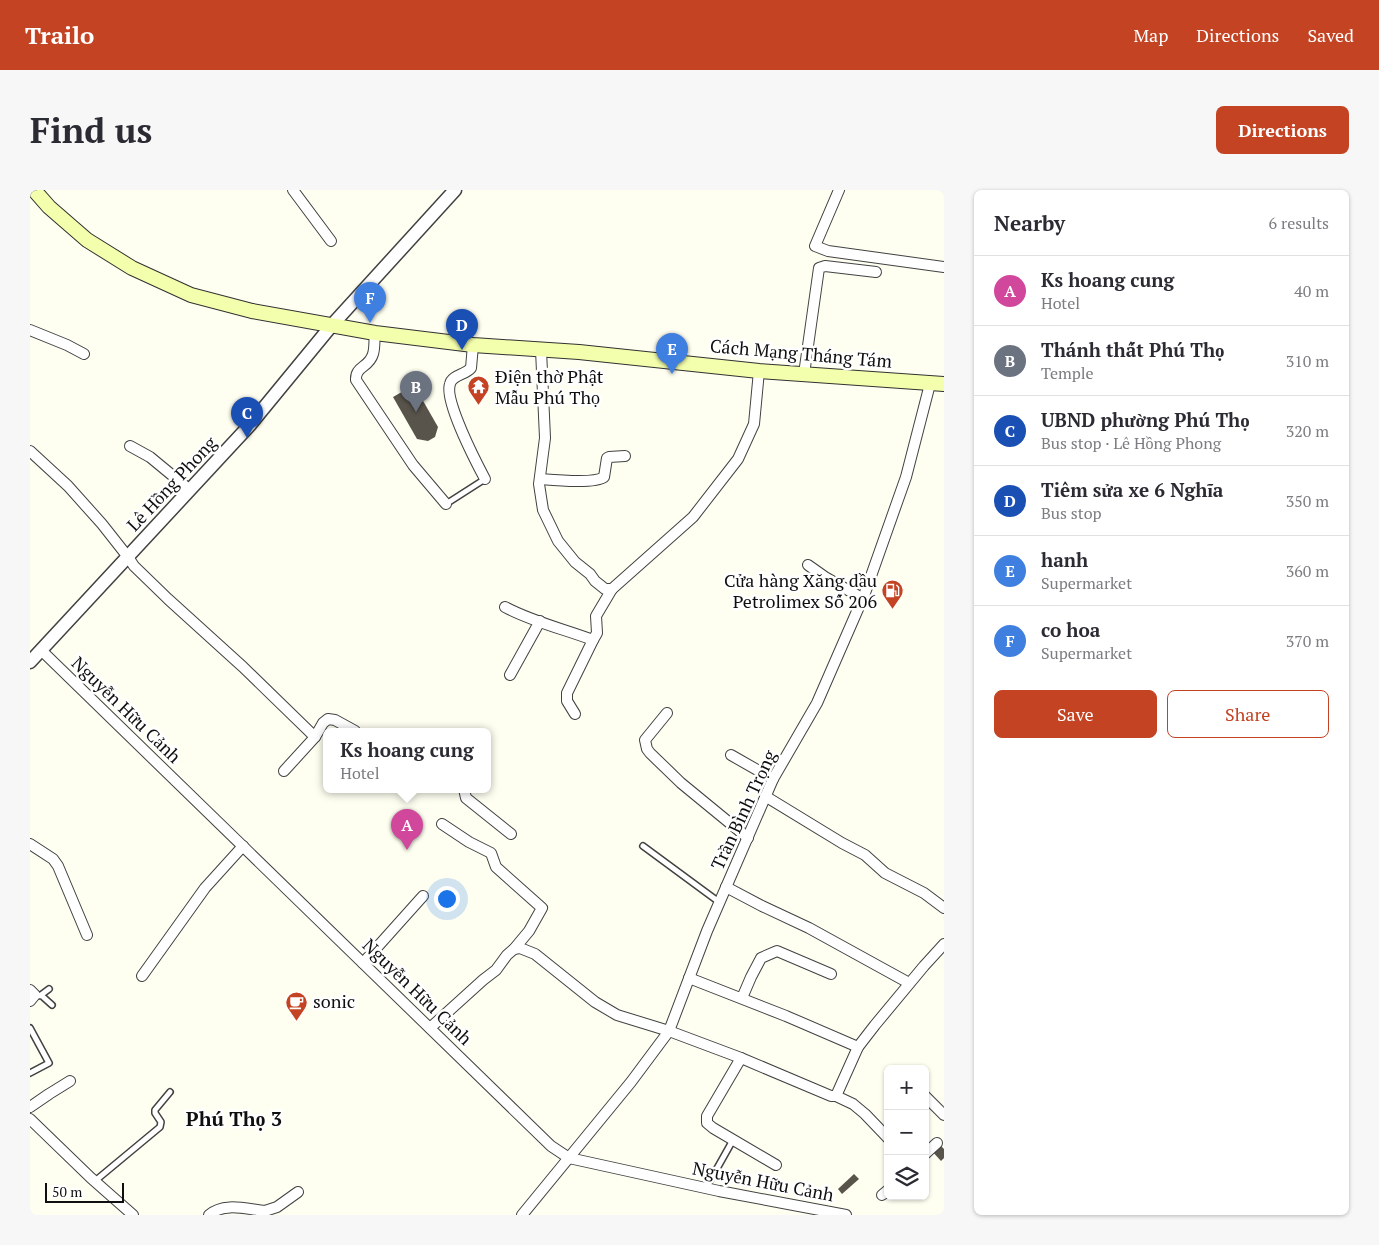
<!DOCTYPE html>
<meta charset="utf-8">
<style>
:root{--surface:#fff;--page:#f7f7f7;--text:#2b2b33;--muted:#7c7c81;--line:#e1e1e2;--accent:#c34323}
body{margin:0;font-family:"PT Serif",serif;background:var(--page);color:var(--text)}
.controls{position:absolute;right:15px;bottom:15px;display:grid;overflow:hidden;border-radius:8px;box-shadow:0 1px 4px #0004}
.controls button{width:45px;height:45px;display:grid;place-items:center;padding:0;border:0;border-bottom:1px solid var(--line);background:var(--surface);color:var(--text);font:25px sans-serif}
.scale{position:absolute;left:15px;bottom:12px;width:79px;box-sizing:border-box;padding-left:5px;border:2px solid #0f0f0f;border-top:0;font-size:14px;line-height:18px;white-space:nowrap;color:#0f0f0f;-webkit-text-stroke:4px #fff;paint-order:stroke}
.you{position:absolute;left:416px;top:708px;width:18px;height:18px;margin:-12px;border:4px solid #fff;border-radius:50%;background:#1a73e8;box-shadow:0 0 0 8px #1a73e833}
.badge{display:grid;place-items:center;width:32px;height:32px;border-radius:50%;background:var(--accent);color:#fff;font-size:16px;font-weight:700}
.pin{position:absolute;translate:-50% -41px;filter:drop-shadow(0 1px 2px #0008)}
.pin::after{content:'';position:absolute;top:26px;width:18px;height:15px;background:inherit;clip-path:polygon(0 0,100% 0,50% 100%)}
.popup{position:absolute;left:293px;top:538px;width:168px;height:65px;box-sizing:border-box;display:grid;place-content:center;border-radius:8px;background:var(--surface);filter:drop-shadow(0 1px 4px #0005);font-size:16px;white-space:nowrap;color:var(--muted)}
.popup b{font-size:19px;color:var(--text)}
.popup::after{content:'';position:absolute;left:50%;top:100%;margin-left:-10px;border:10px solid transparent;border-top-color:var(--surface)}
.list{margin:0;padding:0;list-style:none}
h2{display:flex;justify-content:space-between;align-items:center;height:65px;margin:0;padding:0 20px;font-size:21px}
h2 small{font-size:16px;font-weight:400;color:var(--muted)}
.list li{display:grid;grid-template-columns:32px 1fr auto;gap:15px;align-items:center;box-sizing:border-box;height:70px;padding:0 20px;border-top:1px solid var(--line)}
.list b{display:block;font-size:19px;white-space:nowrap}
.list p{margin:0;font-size:16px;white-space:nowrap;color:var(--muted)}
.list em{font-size:16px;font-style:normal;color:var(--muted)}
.actions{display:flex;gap:10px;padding:15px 20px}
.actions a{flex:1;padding:11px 0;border:1px solid var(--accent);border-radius:8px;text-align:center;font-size:18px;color:var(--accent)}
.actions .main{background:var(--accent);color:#fff}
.icon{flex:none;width:28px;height:28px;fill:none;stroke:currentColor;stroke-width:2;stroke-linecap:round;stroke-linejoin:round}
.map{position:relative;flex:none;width:914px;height:1025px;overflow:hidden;border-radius:8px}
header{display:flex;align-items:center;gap:30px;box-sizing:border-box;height:70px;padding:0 25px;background:var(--accent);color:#fff}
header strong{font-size:24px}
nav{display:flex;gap:28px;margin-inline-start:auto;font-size:18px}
.intro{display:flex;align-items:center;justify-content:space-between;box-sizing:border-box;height:120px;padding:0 30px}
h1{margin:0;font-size:35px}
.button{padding:12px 22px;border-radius:8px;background:var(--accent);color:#fff;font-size:18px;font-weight:700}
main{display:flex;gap:30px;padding:0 30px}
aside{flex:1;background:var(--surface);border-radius:8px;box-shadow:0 1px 4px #0004}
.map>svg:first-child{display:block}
.building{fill:#58534b}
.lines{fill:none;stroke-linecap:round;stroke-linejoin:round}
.service-casing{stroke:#424242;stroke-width:8}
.minor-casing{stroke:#424242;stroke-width:12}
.tertiary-casing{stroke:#424242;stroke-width:15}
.secondary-casing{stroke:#313131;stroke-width:16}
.service{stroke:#fff;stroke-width:5}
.minor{stroke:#fff;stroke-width:10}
.tertiary{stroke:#fff;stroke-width:12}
.secondary{stroke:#f3ffac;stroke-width:14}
.labels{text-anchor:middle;stroke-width:5;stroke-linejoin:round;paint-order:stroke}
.street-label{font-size:18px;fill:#0f0f0f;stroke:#fff}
.poi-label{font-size:18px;fill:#0f0f0f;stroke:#fff;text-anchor:start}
.quarter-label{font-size:20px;font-weight:bold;fill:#0f0f0f;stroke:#fff}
</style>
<header>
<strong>Trailo</strong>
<nav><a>Map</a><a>Directions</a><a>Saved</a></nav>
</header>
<div class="intro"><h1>Find us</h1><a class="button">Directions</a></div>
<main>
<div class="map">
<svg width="914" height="1025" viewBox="0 0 914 1025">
<rect width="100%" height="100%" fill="#fefff1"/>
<g class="building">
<polygon points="384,195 408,237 405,247 398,251 387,249 363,207"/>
<polygon points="908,953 914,959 914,968 911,971 901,960"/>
<polygon points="824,984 829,989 812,1004 808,999"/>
</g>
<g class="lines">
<defs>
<g id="service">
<polyline points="416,314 455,289"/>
<polyline points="613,656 689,712"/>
<polyline points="5,805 12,806 22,815"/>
<polyline points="11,805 19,799"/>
<polyline points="0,838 19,873 0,883"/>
<polyline points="65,991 130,937 131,932 125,923 125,920 140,902"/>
<polyline points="676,998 703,950"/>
</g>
<g id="minor">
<polyline points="263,0 301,51"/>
<polyline points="809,0 785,56 798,61 914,77"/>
<polyline points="0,140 37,155 54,164"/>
<path d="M 345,143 C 344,150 345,158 343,164 C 339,178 325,176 326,190 L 383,275 L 416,314"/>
<path d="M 443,155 L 441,178 C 435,185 422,185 420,194 C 414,210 446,272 455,289"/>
<polyline points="511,160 515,248 509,294 513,320 528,351 545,372 560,384 565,391 575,399 582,399 663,327 708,269 724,234 729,181"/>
<polyline points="774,184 789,78 795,76 846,82"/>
<polyline points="100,256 120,267 160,300"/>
<polyline points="0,261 38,296 72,334 98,367 104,376 138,409 213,477 285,547 293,533 298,529 305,530 325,541"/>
<path d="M 510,289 C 523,290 565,294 574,287 L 577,268 L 579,267 L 595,266"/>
<polyline points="778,375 795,387 832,408"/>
<path d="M 475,417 C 503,432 534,439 563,450 L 567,443 L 566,426 L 582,399"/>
<polyline points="11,460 521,956 539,968 689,1001 816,1025"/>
<polyline points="480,485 510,431"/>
<polyline points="637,523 615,550 617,559 620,563 651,593 718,648"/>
<polyline points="545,524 537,511 537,503 563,450"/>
<polyline points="701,565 743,589"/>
<polyline points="254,581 285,547"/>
<polyline points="434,599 436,608 481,644"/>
<polyline points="735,606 812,653 835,665 855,683 894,703 914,718"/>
<polyline points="412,634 439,652 461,663 466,677 512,718 499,741 484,759"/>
<polyline points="0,654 23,669 28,676 57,745"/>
<polyline points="696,697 732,716 779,738 879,793"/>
<polyline points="333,773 393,706"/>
<polyline points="112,786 175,698 213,656"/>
<polyline points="659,788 756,826 828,857"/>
<polyline points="0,800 5,805 0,811"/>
<polyline points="712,808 721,787 731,768 747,761 801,784"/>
<polyline points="400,838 453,790 466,780 477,765 484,759 490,758 505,764 565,812 587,825 639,841 711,868 801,906 806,906 828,857 845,835 894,776 914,754"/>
<polyline points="711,868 677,926 677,933 683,938 746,975"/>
<polyline points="806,906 823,914 835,924 858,948"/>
<polyline points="895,906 914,925"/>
<polyline points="0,917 19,904 40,891"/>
<polyline points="0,929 61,988 103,1025"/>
<polyline points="895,964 907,953"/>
<polyline points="852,1005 858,1000"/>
<path d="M 179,1025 C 194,1012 216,1019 235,1021 L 247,1017 L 268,1002"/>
<polyline points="492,1025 601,892 639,841 677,741 743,589 787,513 835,403 876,287 900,194"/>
</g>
<polyline id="tertiary" points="0,472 219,236 302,135 425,0"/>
<polyline id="secondary" points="4,0 19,17 57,50 102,78 161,105 222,121 345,143 443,155 549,162 729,181 914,194"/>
</defs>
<use href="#service" class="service-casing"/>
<use href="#minor" class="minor-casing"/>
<use href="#tertiary" class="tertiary-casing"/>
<use href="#secondary" class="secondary-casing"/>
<use href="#service" class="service"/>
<use href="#minor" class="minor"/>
<use href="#tertiary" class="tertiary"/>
<use href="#secondary" class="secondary"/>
</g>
<defs>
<symbol id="temple-pin" viewBox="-11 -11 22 30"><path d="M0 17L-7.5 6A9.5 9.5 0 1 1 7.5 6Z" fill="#c34323" stroke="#fff"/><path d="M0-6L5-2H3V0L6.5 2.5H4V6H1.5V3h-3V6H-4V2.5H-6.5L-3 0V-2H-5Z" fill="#fff"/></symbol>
<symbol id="fuel-pin" viewBox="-11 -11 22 30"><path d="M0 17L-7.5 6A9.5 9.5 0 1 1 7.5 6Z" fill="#c34323" stroke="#fff"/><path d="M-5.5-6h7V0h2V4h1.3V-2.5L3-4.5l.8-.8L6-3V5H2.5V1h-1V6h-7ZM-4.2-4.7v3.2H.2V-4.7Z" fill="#fff"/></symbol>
<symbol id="cafe-pin" viewBox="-11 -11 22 30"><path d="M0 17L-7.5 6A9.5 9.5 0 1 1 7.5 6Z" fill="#c34323" stroke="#fff"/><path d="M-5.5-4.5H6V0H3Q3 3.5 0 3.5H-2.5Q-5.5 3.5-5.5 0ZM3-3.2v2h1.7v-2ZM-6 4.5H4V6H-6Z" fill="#fff"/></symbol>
</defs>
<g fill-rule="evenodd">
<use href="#temple-pin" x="436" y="184" width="25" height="34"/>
<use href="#fuel-pin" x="850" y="388" width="25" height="34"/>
<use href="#cafe-pin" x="254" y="800" width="25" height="34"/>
</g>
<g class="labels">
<g class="street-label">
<text transform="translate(771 164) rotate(5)" y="6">Cách Mạng Tháng Tám</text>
<text transform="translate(142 294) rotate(-47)" y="6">Lê Hồng Phong</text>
<text transform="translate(96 520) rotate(44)" y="6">Nguyễn Hữu Cảnh</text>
<text transform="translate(714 620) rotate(-65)" y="6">Trần Bình Trọng</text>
<text transform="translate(387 802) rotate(44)" y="6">Nguyễn Hữu Cảnh</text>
<text transform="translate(733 992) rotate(11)" y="6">Nguyễn Hữu Cảnh</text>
</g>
<g class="poi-label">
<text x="465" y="193">Điện thờ Phật<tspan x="465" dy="21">Mẫu Phú Thọ</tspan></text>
<text x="847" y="397" text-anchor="end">Cửa hàng Xăng dầu<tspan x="847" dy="21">Petrolimex Số 206</tspan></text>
<text x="283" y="818">sonic</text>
</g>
<g class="quarter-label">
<text x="204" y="936">Phú Thọ 3</text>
</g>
</g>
</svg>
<div class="controls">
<button>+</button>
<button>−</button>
<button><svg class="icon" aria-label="layers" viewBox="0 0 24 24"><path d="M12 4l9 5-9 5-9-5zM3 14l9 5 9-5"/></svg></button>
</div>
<div class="scale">50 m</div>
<div class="you"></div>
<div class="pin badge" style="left:377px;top:660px;background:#d1479c">A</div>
<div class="popup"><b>Ks hoang cung</b>Hotel</div>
<div class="pin badge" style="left:386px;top:222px;background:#6b7280">B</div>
<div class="pin badge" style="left:217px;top:248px;background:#1a4fb4">C</div>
<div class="pin badge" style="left:432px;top:160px;background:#1a4fb4">D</div>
<div class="pin badge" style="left:642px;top:184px;background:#3f7fe0">E</div>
<div class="pin badge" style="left:340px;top:133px;background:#3f7fe0">F</div>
</div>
<aside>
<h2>Nearby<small>6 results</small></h2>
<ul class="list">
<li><span class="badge" style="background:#d1479c">A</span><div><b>Ks hoang cung</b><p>Hotel</p></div><em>40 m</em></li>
<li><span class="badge" style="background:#6b7280">B</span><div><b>Thánh thất Phú Thọ</b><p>Temple</p></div><em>310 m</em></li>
<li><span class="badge" style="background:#1a4fb4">C</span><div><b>UBND phường Phú Thọ</b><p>Bus stop · Lê Hồng Phong</p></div><em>320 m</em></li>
<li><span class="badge" style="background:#1a4fb4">D</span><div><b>Tiêm sửa xe 6 Nghĩa</b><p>Bus stop</p></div><em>350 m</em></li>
<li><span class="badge" style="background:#3f7fe0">E</span><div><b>hanh</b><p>Supermarket</p></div><em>360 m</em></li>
<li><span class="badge" style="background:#3f7fe0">F</span><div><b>co hoa</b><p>Supermarket</p></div><em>370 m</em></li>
</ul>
<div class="actions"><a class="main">Save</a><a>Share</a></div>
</aside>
</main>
